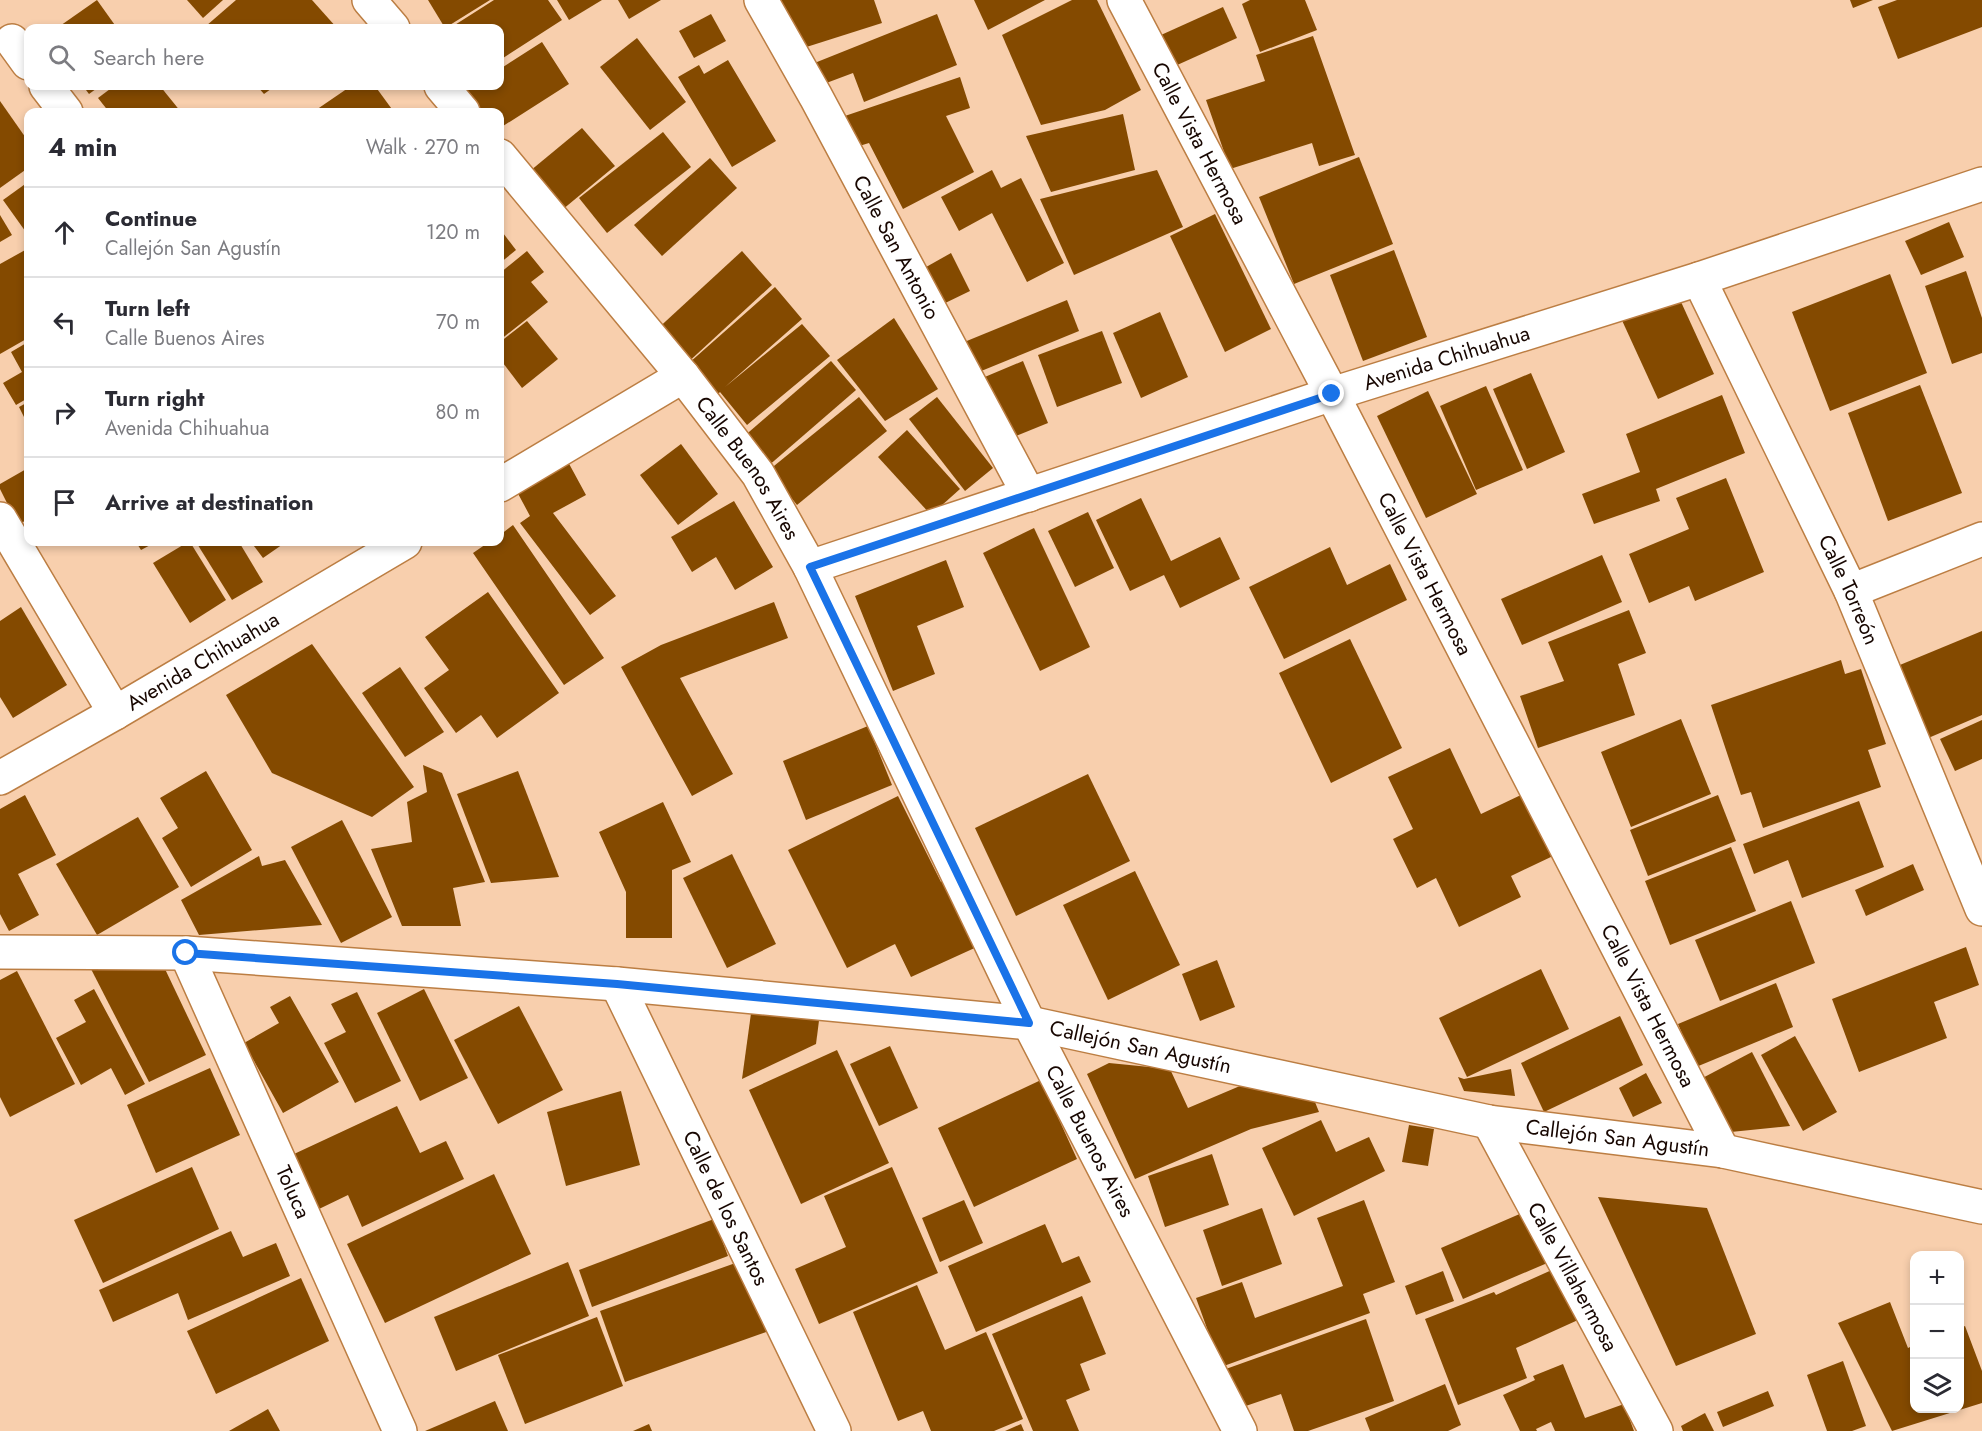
<!DOCTYPE html>
<meta charset="utf-8">
<style>
:root{--surface:#fff;--page:#f7f7f7;--text:#2b2b33;--muted:#7c7c81;--line:#e1e1e2}
body{margin:0;font-family:Jost,sans-serif;background:var(--page);color:var(--text)}
.controls{position:absolute;right:18px;bottom:18px;display:grid;overflow:hidden;border-radius:12px;box-shadow:0 3px 9px #0003}
.controls button{width:54px;height:54px;display:grid;place-items:center;padding:0;border:0;border-bottom:2px solid var(--line);background:var(--surface);color:var(--text);font:30px sans-serif}
.stop{position:absolute;width:18px;height:18px;margin:-14px;border:4px solid #1a73e8;border-radius:50%;background:#fff}
.stop.end{background:#1a73e8;border-color:#fff;box-shadow:0 2px 6px #0008}
.list{margin:0;padding:0;list-style:none}
h2{display:flex;justify-content:space-between;align-items:center;height:78px;margin:0;padding:0 24px;font-size:26px}
h2 small{font-size:20px;font-weight:400;color:var(--muted)}
.list li{display:grid;grid-template-columns:39px 1fr auto;gap:18px;align-items:center;box-sizing:border-box;height:90px;padding:0 24px;border-top:2px solid var(--line)}
.list b{display:block;font-size:22px;white-space:nowrap}
.list p{margin:0;font-size:20px;white-space:nowrap;color:var(--muted)}
.list em{font-size:20px;font-style:normal;color:var(--muted)}
.icon{flex:none;width:33px;height:33px;fill:none;stroke:currentColor;stroke-width:2;stroke-linecap:round;stroke-linejoin:round}
.map{position:relative;flex:none;width:1982px;height:1431px;overflow:hidden}
.search{position:absolute;background:var(--surface);box-shadow:0 3px 9px #0003;left:24px;top:24px;width:480px;height:66px;display:flex;align-items:center;gap:15px;box-sizing:border-box;padding:0 21px;border-radius:12px;color:var(--muted);font-size:22px}
.panel{position:absolute;background:var(--surface);box-shadow:0 3px 9px #0003;left:24px;top:108px;width:480px;height:438px;border-radius:12px}
.map>svg:first-child{display:block}
.building{fill:#844a00}
.lines{fill:none;stroke-linecap:round;stroke-linejoin:round}
.minor-casing{stroke:#bc7e43;stroke-width:36}
.minor{stroke:#fff;stroke-width:33}
.route{stroke:#1a73e8;stroke-width:8}
.labels{text-anchor:middle;stroke-width:6;stroke-linejoin:round;paint-order:stroke}
.street-label{font-size:21px;fill:#170600;stroke:#f8cfad}
</style>
<div class="map">
<svg width="1982" height="1431" viewBox="0 0 1982 1431">
<rect width="100%" height="100%" fill="#f8cfad"/>
<g class="building">
<polygon points="97,0 117,28 57,28"/>
<polygon points="187,0 223,0 203,18"/>
<polygon points="236,0 312,0 337,28 208,28 206,26"/>
<polygon points="428,0 490,0 445,28"/>
<polygon points="494,0 548,0 562,20 500,60 500,28 450,28"/>
<polygon points="557,0 602,0 569,20"/>
<polygon points="618,0 661,0 629,19"/>
<polygon points="780,0 874,0 882,23 797,50"/>
<polygon points="974,0 1045,0 988,30"/>
<polygon points="1072,0 1097,0 1141,90 1105,110 1041,125 1002,35"/>
<polygon points="1250,0 1305,0 1317,30 1260,52 1242,4"/>
<polygon points="1850,0 1873,0 1853,8"/>
<polygon points="1897,0 1982,0 1982,27 1898,59 1878,7"/>
<polygon points="1223,7 1237,38 1175,66 1161,35"/>
<polygon points="711,14 726,41 694,58 679,31"/>
<polygon points="937,14 957,65 864,102 853,73 821,85 812,64"/>
<polygon points="1313,36 1355,155 1319,166 1312,143 1230,169 1206,100 1265,81 1256,55"/>
<polygon points="637,38 686,102 650,130 600,67"/>
<polygon points="542,42 569,84 500,128 500,112 474,112 462,93 474,86 500,86 500,69"/>
<polygon points="728,60 776,141 732,167 678,77 699,65 704,74"/>
<polygon points="960,77 970,108 946,116 974,172 903,209 869,143 846,150 836,119"/>
<polygon points="83,86 100,86 89,94"/>
<polygon points="114,86 160,86 181,112 109,112 98,98"/>
<polygon points="257,86 275,86 264,94"/>
<polygon points="351,86 375,86 394,112 313,112"/>
<polygon points="0,101 28,141 28,168 0,188"/>
<polygon points="1123,114 1135,170 1051,192 1026,136"/>
<polygon points="582,128 615,166 562,210 530,171"/>
<polygon points="663,132 691,167 607,233 579,198"/>
<polygon points="1359,157 1393,244 1294,284 1259,197"/>
<polygon points="710,158 737,188 662,256 634,225"/>
<polygon points="992,170 1001,188 1021,178 1064,263 1027,282 992,213 959,231 941,197"/>
<polygon points="1157,170 1183,227 1074,275 1040,199"/>
<polygon points="28,182 28,235 3,200"/>
<polygon points="1215,214 1271,329 1225,352 1170,236"/>
<polygon points="0,215 12,235 0,242"/>
<polygon points="1949,222 1964,257 1921,275 1905,241"/>
<polygon points="500,229 516,250 500,263"/>
<polygon points="27,249 28,338 0,354 0,264"/>
<polygon points="1394,250 1427,337 1363,361 1330,275"/>
<polygon points="527,251 544,272 531,282 548,302 500,340 500,273"/>
<polygon points="742,251 772,285 684,366 653,333"/>
<polygon points="951,253 970,291 937,307 919,271"/>
<polygon points="1966,271 1982,318 1982,353 1952,364 1925,286"/>
<polygon points="1890,274 1927,373 1830,411 1792,312"/>
<polygon points="775,287 802,319 725,387 802,324 830,356 747,425 720,392 717,395 689,363"/>
<polygon points="1676,291 1714,374 1658,399 1620,316"/>
<polygon points="1067,300 1079,331 969,376 957,345"/>
<polygon points="1160,312 1188,377 1141,398 1113,333"/>
<polygon points="894,318 938,389 885,421 837,360"/>
<polygon points="527,321 558,359 522,388 500,359 500,342"/>
<polygon points="1102,331 1122,383 1057,407 1038,355"/>
<polygon points="28,342 28,398 16,405 3,383 22,372 11,352"/>
<polygon points="831,361 856,390 767,467 742,438"/>
<polygon points="1023,361 1048,423 1006,440 980,379"/>
<polygon points="1531,373 1565,452 1527,469 1493,389"/>
<polygon points="1920,385 1962,493 1888,521 1848,413"/>
<polygon points="1486,386 1523,470 1476,490 1440,406"/>
<polygon points="1428,391 1477,494 1426,518 1377,416"/>
<polygon points="1722,395 1745,453 1656,489 1660,501 1594,524 1582,494 1640,472 1626,434"/>
<polygon points="859,397 887,431 797,505 769,470"/>
<polygon points="937,397 993,468 965,491 909,419"/>
<polygon points="28,402 28,425 19,407"/>
<polygon points="907,430 960,489 931,515 878,457"/>
<polygon points="681,444 718,494 678,525 640,475"/>
<polygon points="567,460 586,495 553,513 616,596 590,615 520,523 530,516 515,488"/>
<polygon points="28,468 28,519 18,525 0,489 0,484"/>
<polygon points="1726,478 1764,572 1695,601 1689,586 1649,603 1629,554 1689,529 1676,498"/>
<polygon points="1141,498 1171,561 1220,537 1240,579 1180,608 1164,575 1130,591 1096,520"/>
<polygon points="734,501 773,567 735,590 716,557 692,572 671,537"/>
<polygon points="1088,512 1114,568 1075,587 1048,531"/>
<polygon points="513,525 604,658 564,685 473,553 489,542 500,542 500,535"/>
<polygon points="1034,528 1090,647 1040,671 983,553"/>
<polygon points="136,542 156,542 141,550"/>
<polygon points="188,542 190,542 226,600 190,623 153,563"/>
<polygon points="196,542 239,542 263,582 232,600"/>
<polygon points="251,542 286,542 263,558"/>
<polygon points="1330,547 1347,585 1390,564 1407,600 1284,659 1249,587"/>
<polygon points="1602,555 1622,602 1522,645 1501,599"/>
<polygon points="946,560 964,607 917,626 935,674 893,691 855,596"/>
<polygon points="488,592 559,693 497,738 481,715 456,733 424,688 449,670 425,637"/>
<polygon points="774,602 788,638 680,678 733,774 692,796 621,667 661,645"/>
<polygon points="21,607 67,685 13,718 0,697 0,621"/>
<polygon points="1629,610 1646,653 1618,664 1635,715 1538,748 1520,696 1564,681 1548,642"/>
<polygon points="1982,631 1982,715 1926,739 1895,667"/>
<polygon points="1350,639 1402,748 1331,783 1279,673"/>
<polygon points="312,644 414,787 372,817 272,773 226,695"/>
<polygon points="1841,660 1845,674 1861,669 1886,744 1868,750 1881,787 1763,828 1751,792 1741,795 1711,705"/>
<polygon points="400,667 444,732 405,757 362,693"/>
<polygon points="1681,719 1711,794 1631,827 1601,752"/>
<polygon points="1982,720 1982,759 1955,771 1940,739"/>
<polygon points="868,726 892,785 806,820 783,761"/>
<polygon points="1450,748 1481,814 1523,794 1553,856 1511,876 1521,897 1459,927 1436,878 1417,888 1393,839 1413,829 1388,777"/>
<polygon points="423,765 442,773 485,882 453,888 461,926 402,926 371,849 412,842 407,802 427,792"/>
<polygon points="206,771 252,850 191,887 162,838 178,828 160,798"/>
<polygon points="518,771 559,877 491,883 457,794"/>
<polygon points="1088,774 1130,861 1016,916 975,828"/>
<polygon points="25,795 56,855 18,874 39,915 9,931 0,914 0,809"/>
<polygon points="1718,795 1736,841 1648,876 1630,830"/>
<polygon points="898,796 941,882 947,878 979,946 911,977 895,944 847,968 788,850"/>
<polygon points="1859,801 1884,867 1802,898 1788,860 1754,874 1743,844"/>
<polygon points="663,802 691,862 672,870 672,938 626,938 626,892 599,832"/>
<polygon points="138,817 179,887 97,935 56,864"/>
<polygon points="342,820 392,917 341,943 291,847"/>
<polygon points="1731,847 1756,911 1670,945 1645,881"/>
<polygon points="732,854 776,944 727,968 683,878"/>
<polygon points="259,856 262,866 285,860 322,925 199,935 181,900"/>
<polygon points="1913,864 1924,890 1866,916 1855,890"/>
<polygon points="1135,871 1180,965 1108,1000 1063,905"/>
<polygon points="1791,901 1815,963 1720,1001 1695,940"/>
<polygon points="1966,947 1979,985 1934,1002 1947,1038 1859,1072 1832,999"/>
<polygon points="1217,960 1235,1007 1200,1021 1182,974"/>
<polygon points="91,969 165,969 206,1055 149,1082"/>
<polygon points="1541,969 1569,1029 1467,1077 1439,1018"/>
<polygon points="17,971 75,1084 10,1117 0,1097 0,980"/>
<polygon points="1776,983 1793,1027 1696,1067 1678,1024"/>
<polygon points="94,989 145,1084 125,1095 111,1068 81,1085 56,1038 86,1022 74,1000"/>
<polygon points="424,989 468,1078 420,1101 377,1013"/>
<polygon points="357,992 401,1081 355,1103 324,1043 346,1032 331,1004"/>
<polygon points="290,996 339,1082 283,1113 244,1043 279,1023 270,1007"/>
<polygon points="519,1006 563,1090 498,1124 454,1040"/>
<polygon points="752,1006 820,1013 816,1044 742,1079"/>
<polygon points="1620,1016 1643,1065 1544,1112 1521,1063"/>
<polygon points="1795,1036 1837,1112 1803,1131 1761,1055"/>
<polygon points="890,1046 918,1108 879,1126 850,1064"/>
<polygon points="837,1050 889,1163 801,1204 749,1090"/>
<polygon points="1752,1052 1790,1126 1721,1133 1693,1083"/>
<polygon points="1109,1063 1170,1069 1188,1108 1247,1083 1315,1102 1319,1112 1251,1129 1135,1179 1087,1074"/>
<polygon points="210,1068 240,1135 156,1173 127,1105"/>
<polygon points="1511,1069 1515,1096 1464,1091 1458,1077 1464,1079"/>
<polygon points="1646,1073 1662,1103 1633,1117 1619,1088"/>
<polygon points="1041,1080 1077,1159 974,1207 938,1128"/>
<polygon points="621,1091 640,1165 566,1186 547,1112"/>
<polygon points="397,1106 420,1153 446,1141 464,1179 362,1227 348,1195 319,1209 294,1154"/>
<polygon points="1321,1120 1336,1152 1369,1137 1385,1171 1294,1216 1262,1148"/>
<polygon points="1409,1125 1434,1129 1428,1166 1402,1162"/>
<polygon points="1212,1154 1229,1205 1165,1227 1148,1176"/>
<polygon points="192,1167 219,1229 103,1283 74,1220"/>
<polygon points="892,1167 938,1273 819,1324 795,1269 846,1247 824,1196"/>
<polygon points="494,1174 531,1254 385,1323 347,1244"/>
<polygon points="1598,1197 1707,1208 1756,1334 1676,1366"/>
<polygon points="964,1200 983,1243 940,1262 922,1218"/>
<polygon points="1364,1200 1395,1282 1363,1294 1370,1313 1221,1367 1196,1298 1242,1282 1255,1318 1343,1286 1317,1218"/>
<polygon points="1262,1208 1282,1264 1222,1286 1203,1230"/>
<polygon points="1529,1210 1552,1261 1463,1299 1441,1248"/>
<polygon points="714,1219 728,1256 592,1307 579,1270"/>
<polygon points="1045,1224 1062,1263 1079,1256 1091,1282 976,1332 948,1266"/>
<polygon points="231,1231 243,1257 276,1243 290,1276 188,1320 178,1293 113,1322 99,1290"/>
<polygon points="744,1260 769,1331 625,1382 600,1311"/>
<polygon points="568,1262 589,1316 456,1371 434,1317"/>
<polygon points="1554,1269 1578,1320 1516,1348 1527,1378 1458,1405 1425,1319 1494,1292 1496,1295"/>
<polygon points="1443,1271 1454,1301 1416,1315 1405,1286"/>
<polygon points="301,1278 329,1341 216,1394 187,1331"/>
<polygon points="917,1285 945,1350 986,1332 1023,1419 994,1431 931,1431 923,1411 898,1421 853,1312"/>
<polygon points="1082,1296 1106,1354 1080,1364 1090,1390 1066,1400 1079,1431 1033,1431 992,1334"/>
<polygon points="1890,1302 1908,1348 1914,1345 1914,1408 1960,1408 1960,1328 1965,1326 1982,1371 1982,1403 1892,1431 1838,1323"/>
<polygon points="597,1317 623,1386 525,1424 498,1355"/>
<polygon points="1366,1319 1394,1401 1308,1431 1294,1431 1281,1394 1237,1409 1223,1370"/>
<polygon points="1843,1361 1866,1426 1852,1431 1827,1431 1807,1375"/>
<polygon points="1563,1364 1585,1418 1624,1404 1634,1431 1555,1431 1551,1422 1536,1429 1537,1431 1520,1431 1503,1395 1535,1380 1533,1376"/>
<polygon points="1445,1384 1461,1425 1448,1431 1370,1431 1365,1418"/>
<polygon points="1768,1391 1774,1406 1723,1427 1717,1412"/>
<polygon points="495,1401 508,1431 425,1431"/>
<polygon points="268,1409 280,1431 229,1431"/>
<polygon points="1705,1413 1714,1431 1683,1431 1681,1426"/>
<polygon points="649,1424 652,1431 633,1431"/>
<polygon points="1021,1424 1024,1431 1005,1431"/>
</g>
<g class="lines">
<defs>
<g id="minor">
<polyline points="369,0 393,28"/>
<path id="s1" d="M 761,0 L 816,97 L 1029,495"/>
<path id="s2" d="M 1124,0 L 1332,394 L 1723,1151"/>
<polyline points="12,41 28,63"/>
<polyline points="46,86 66,112"/>
<polyline points="441,86 463,112"/>
<path id="s3" d="M 500,156 L 683,376 L 758,474 L 810,567 L 1029,1023 L 1240,1431"/>
<path id="s4" d="M 1699,279 L 1851,591 L 1982,909"/>
<polyline points="500,485 683,376"/>
<polyline points="0,519 115,713"/>
<path id="s5" d="M 810,567 L 1332,394 L 1699,279 L 1982,184"/>
<polyline points="1851,591 1982,539"/>
<path id="s6" d="M 0,778 L 115,713 L 405,542"/>
<path id="s7" d="M 0,952 L 186,953 L 617,984 L 1029,1023 L 1489,1122 L 1723,1151 L 1982,1207"/>
<path id="s8" d="M 186,953 L 400,1431"/>
<path id="s9" d="M 617,984 L 834,1431"/>
<path id="s10" d="M 1489,1122 L 1656,1431"/>
</g>
</defs>
<use href="#minor" class="minor-casing"/>
<use href="#minor" class="minor"/>
</g>
<g class="lines">
<polyline class="route" points="186,953 617,984 1029,1023 810,567 1332,394"/>
</g>
<g class="labels">
<g class="street-label">
<text dy="7" stroke="none"><textPath href="#s2" startOffset="162">Calle Vista Hermosa</textPath></text>
<text dy="7" stroke="none"><textPath href="#s1" startOffset="282">Calle San Antonio</textPath></text>
<text dy="7" stroke="none"><textPath href="#s5" startOffset="670">Avenida Chihuahua</textPath></text>
<text dy="7" stroke="none"><textPath href="#s3" startOffset="399">Calle Buenos Aires</textPath></text>
<text dy="7" stroke="none"><textPath href="#s2" startOffset="648">Calle Vista Hermosa</textPath></text>
<text dy="7" stroke="none"><textPath href="#s4" startOffset="345">Calle Torreón</textPath></text>
<text dy="7" stroke="none"><textPath href="#s6" startOffset="234">Avenida Chihuahua</textPath></text>
<text dy="7" stroke="none"><textPath href="#s2" startOffset="1134">Calle Vista Hermosa</textPath></text>
<text dy="7" stroke="none"><textPath href="#s7" startOffset="1146">Callejón San Agustín</textPath></text>
<text dy="7" stroke="none"><textPath href="#s7" startOffset="1632">Callejón San Agustín</textPath></text>
<text dy="7" stroke="none"><textPath href="#s3" startOffset="1155">Calle Buenos Aires</textPath></text>
<text dy="7" stroke="none"><textPath href="#s8" startOffset="262">Toluca</textPath></text>
<text dy="7" stroke="none"><textPath href="#s9" startOffset="249">Calle de los Santos</textPath></text>
<text dy="7" stroke="none"><textPath href="#s10" startOffset="176">Calle Villahermosa</textPath></text>
</g>
</g>
</svg>
<div class="controls">
<button>+</button>
<button>−</button>
<button><svg class="icon" aria-label="layers" viewBox="0 0 24 24"><path d="M12 4l9 5-9 5-9-5zM3 14l9 5 9-5"/></svg></button>
</div>
<div class="stop" style="left:186px;top:953px"></div>
<div class="stop end" style="left:1332px;top:394px"></div>
<div class="search"><svg class="icon" aria-label="search" viewBox="0 0 24 24"><circle cx="10" cy="10" r="6"/><path d="M15 15l6 6"/></svg>Search here</div>
<section class="panel">
<h2>4 min<small>Walk · 270 m</small></h2>
<ul class="list">
<li><svg class="icon" aria-label="ahead" viewBox="0 0 24 24"><path d="M12 20V5M6 11l6-6 6 6"/></svg><div><b>Continue</b><p>Callejón San Agustín</p></div><em>120 m</em></li>
<li><svg class="icon" aria-label="left" viewBox="0 0 24 24"><path d="M17 20v-9H6M10 6l-5 5 5 5"/></svg><div><b>Turn left</b><p>Calle Buenos Aires</p></div><em>70 m</em></li>
<li><svg class="icon" aria-label="right" viewBox="0 0 24 24"><path d="M7 20v-9h11M14 6l5 5-5 5"/></svg><div><b>Turn right</b><p>Avenida Chihuahua</p></div><em>80 m</em></li>
<li><svg class="icon" aria-label="arrive" viewBox="0 0 24 24"><path d="M6 21V4h12l-3 4 3 4H6"/></svg><div><b>Arrive at destination</b></div></li>
</ul>
</section>
</div>
